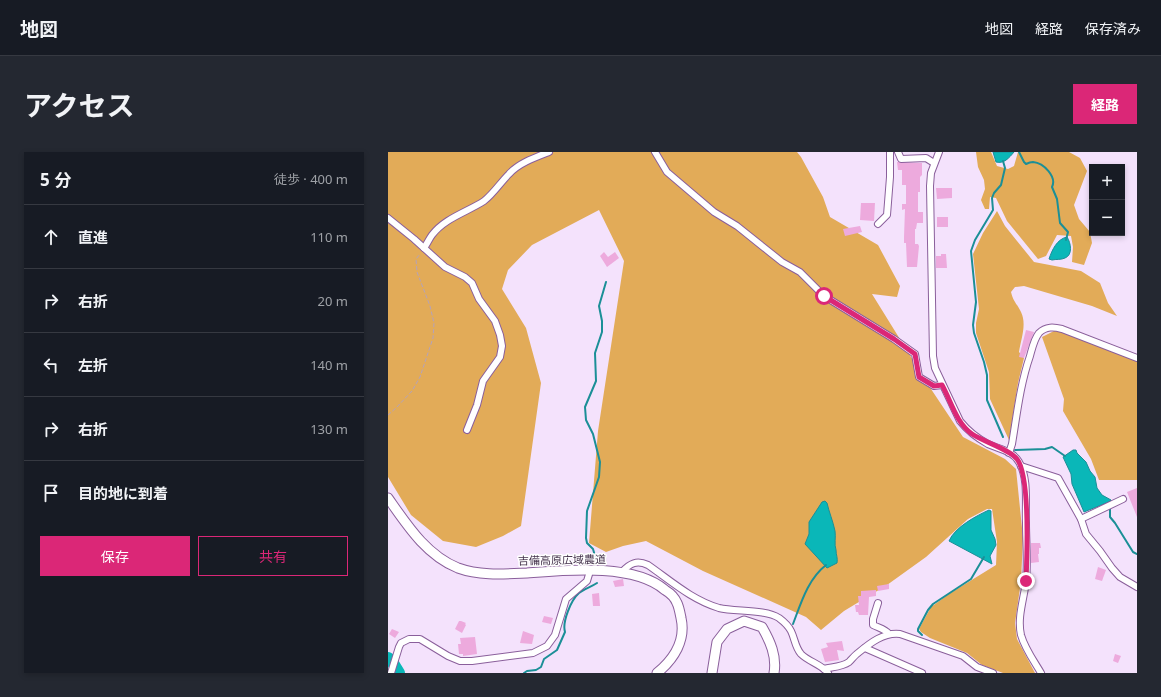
<!DOCTYPE html>
<html lang="ja">
<meta charset="utf-8">
<style>
:root{--surface:#171b24;--page:#242831;--text:#f1f3f6;--muted:#9ea1a6;--line:#363941;--accent:#db2777}
body{margin:0;font-family:"Noto Sans","Noto Sans JP",sans-serif;background:var(--page);color:var(--text)}
.controls{position:absolute;right:12px;top:12px;display:grid;overflow:hidden;border-radius:0px;box-shadow:0 2px 6px #0003}
.controls button{width:36px;height:36px;display:grid;place-items:center;padding:0;border:0;border-bottom:1px solid var(--line);background:var(--surface);color:var(--text);font:20px sans-serif}
.stop{position:absolute;width:12px;height:12px;margin:-9px;border:3px solid #db2777;border-radius:50%;background:#fff}
.stop.end{background:#db2777;border-color:#fff;box-shadow:0 1px 4px #0008}
.list{margin:0;padding:0;list-style:none}
h2{display:flex;justify-content:space-between;align-items:center;height:52px;margin:0;padding:0 16px;font-size:17px}
h2 small{font-size:13px;font-weight:400;color:var(--muted)}
.list li{display:grid;grid-template-columns:26px 1fr auto;gap:12px;align-items:center;box-sizing:border-box;height:64px;padding:0 16px;border-top:1px solid var(--line)}
.list b{display:block;font-size:15px;white-space:nowrap}
.list em{font-size:13px;font-style:normal;color:var(--muted)}
.actions{display:flex;gap:8px;padding:12px 16px}
.actions a{flex:1;padding:9px 0;border:1px solid var(--accent);border-radius:0px;text-align:center;font-size:14px;color:var(--accent)}
.actions .main{background:var(--accent);color:#fff}
.icon{flex:none;width:22px;height:22px;fill:none;stroke:currentColor;stroke-width:2;stroke-linecap:round;stroke-linejoin:round}
.map{position:relative;flex:none;width:749px;height:521px;overflow:hidden;border-radius:0px}
header{display:flex;align-items:center;gap:24px;box-sizing:border-box;height:56px;padding:0 20px;background:var(--surface);border-bottom:1px solid var(--line)}
header strong{font-size:19px}
nav{display:flex;gap:22px;margin-inline-start:auto;font-size:14px}
.intro{display:flex;align-items:center;justify-content:space-between;box-sizing:border-box;height:96px;padding:0 24px}
h1{margin:0;font-size:28px}
.button{padding:10px 18px;border-radius:0px;background:var(--accent);color:#fff;font-size:14px;font-weight:700}
main{display:flex;gap:24px;padding:0 24px}
aside{flex:1;background:var(--surface);border-radius:0px;box-shadow:0 2px 6px #0003}
.map>svg:first-child{display:block}
.forest{fill:#e2ab58}
.water{fill:#0ab7b8;stroke:#1b8f97}
.lines{fill:none;stroke-linecap:round;stroke-linejoin:round}
.stream{stroke:#1b8f97;stroke-width:2}
.river{stroke:#0ab7b8;stroke-width:12}
.building{fill:#edaadd}
.street-casing{stroke:#8a5f9b;stroke-width:8}
.secondary-casing{stroke:#8a5f9b;stroke-width:11}
.path{stroke:#b4a2bc;stroke-width:1;stroke-dasharray:4 2;stroke-linecap:butt}
.street{stroke:#fff;stroke-width:6}
.secondary{stroke:#fff;stroke-width:9}
.route{stroke:#db2777;stroke-width:5}
.labels{text-anchor:middle;stroke-width:3;stroke-linejoin:round;paint-order:stroke}
.street-label{font-size:11px;fill:#43314b;stroke:#fff}
</style>
<header>
<strong>地図</strong>
<nav><a>地図</a><a>経路</a><a>保存済み</a></nav>
</header>
<div class="intro"><h1>アクセス</h1><a class="button">経路</a></div>
<main>
<aside>
<h2>5 分<small>徒歩 · 400 m</small></h2>
<ul class="list">
<li><svg class="icon" aria-label="ahead" viewBox="0 0 24 24"><path d="M12 20V5M6 11l6-6 6 6"/></svg><div><b>直進</b></div><em>110 m</em></li>
<li><svg class="icon" aria-label="right" viewBox="0 0 24 24"><path d="M7 20v-9h11M14 6l5 5-5 5"/></svg><div><b>右折</b></div><em>20 m</em></li>
<li><svg class="icon" aria-label="left" viewBox="0 0 24 24"><path d="M17 20v-9H6M10 6l-5 5 5 5"/></svg><div><b>左折</b></div><em>140 m</em></li>
<li><svg class="icon" aria-label="right" viewBox="0 0 24 24"><path d="M7 20v-9h11M14 6l5 5-5 5"/></svg><div><b>右折</b></div><em>130 m</em></li>
<li><svg class="icon" aria-label="arrive" viewBox="0 0 24 24"><path d="M6 21V4h12l-3 4 3 4H6"/></svg><div><b>目的地に到着</b></div></li>
</ul>
<div class="actions"><a class="main">保存</a><a>共有</a></div>
</aside>
<div class="map">
<svg width="749" height="521" viewBox="0 0 749 521">
<rect width="100%" height="100%" fill="#f4e2fc"/>
<g class="forest">
<polygon points="0,0 409,0 413,5 435,45 442,65 490,93 512,134 509,145 484,142 541,234 575,285 617,307 628,317 635,386 633,429 627,471 629,487 647,521 615,521 594,513 579,501 542,486 533,480 531,477 543,455 561,442 608,413 609,390 604,357 599,357 580,367 538,405 499,433 456,459 433,478 418,465 315,419 258,389 235,394 218,400 201,391 210,279 236,109 211,58 144,93 120,118 114,137 138,176 153,231 133,374 115,384 88,395 55,389 23,363 0,325"/>
<polygon points="588,0 603,0 609,14 620,17 626,14 630,0 681,0 692,6 699,19 686,53 691,67 702,80 704,91 696,113 684,110 685,95 683,84 669,83 658,104 650,107 619,69 608,46 602,45 601,57 597,57 593,48 597,37 596,28 590,15"/>
<path d="M 609,59 L 617,74 L 646,110 L 693,119 L 712,131 L 720,151 L 729,164 L 704,154 L 636,134 L 627,135 L 623,140 C 625,149 629,152 633,160 C 639,172 633,187 631,200 L 636,206 L 630,231 L 621,288 L 602,247 L 601,220 L 588,181 L 588,171 L 591,157 L 585,102 L 595,81 Z"/>
<polygon points="666,179 676,180 749,208 749,328 711,328 703,307 675,259 676,247 654,185"/>
</g>
<g class="water">
<path d="M 605,0 L 626,0 C 621,6 616,12 608,10 Z"/>
<path d="M 679,85 C 683,91 685,103 677,106 C 673,108 668,107 664,108 L 661,107 C 664,98 669,87 679,85 Z"/>
<polygon points="685,298 688,298 689,301 698,310 702,319 707,325 709,336 714,343 723,348 723,349 696,360 684,332 683,322 675,305"/>
<path d="M 437,349 L 439,351 C 441,360 445,369 447,379 C 448,385 446,392 448,398 C 448,403 450,406 449,411 L 439,416 L 417,392 L 421,382 L 421,370 L 434,350 Z"/>
<path d="M 601,358 L 603,359 L 603,378 L 607,387 L 608,393 L 602,404 L 604,412 L 561,389 C 567,375 588,364 601,358 Z"/>
</g>
<g class="lines">
<g class="stream">
<path d="M 631,0 L 636,10 L 638,12 C 640,11 643,10 645,10 C 656,11 669,25 664,35 L 669,47 L 672,71 L 680,80 L 678,88"/>
<polyline points="615,285 599,248 599,223 596,210 586,181 585,173 588,150 583,99 587,88 605,58 604,46 606,41 613,33 617,16 615,9"/>
<polyline points="627,298 657,297 664,295 677,304"/>
<polyline points="722,357 722,365 727,371 745,400 749,402"/>
<polyline points="206,414 209,411 205,397 199,391 198,386 199,359 211,325 212,310 205,282 198,268 197,255 208,229 207,201 214,180 214,169 211,154 218,130"/>
<path d="M 405,472 C 413,451 420,427 438,413"/>
<polyline points="534,483 530,479 530,477 540,458 545,452 583,427 596,405"/>
<path d="M 136,521 L 139,519 L 148,518 L 153,515 L 156,507 L 169,498 L 177,480 C 174,470 183,448 191,441 C 196,437 203,435 209,431"/>
</g>
<polyline class="river" points="0,506 3,508 11,521"/>
</g>
<g class="building">
<polygon points="509,10 534,11 534,23 532,25 532,40 530,40 530,60 535,60 535,71 529,71 528,77 527,77 527,92 530,92 531,94 529,115 519,115 518,91 516,91 516,85 517,57 514,58 514,52 518,52 518,33 514,33 514,18 510,18"/>
<polygon points="548,36 564,36 564,46 549,47"/>
<polygon points="473,51 487,51 486,69 472,68"/>
<rect x="549" y="65" width="11" height="10"/>
<polygon points="472,74 474,80 457,84 455,77"/>
<polygon points="216,100 220,105 227,100 231,106 219,115 212,104"/>
<polygon points="553,102 558,102 559,116 548,116 548,104 553,104"/>
<polygon points="638,178 646,180 636,206 631,205"/>
<polygon points="749,336 749,365 739,340"/>
<polygon points="643,391 652,391 653,396 651,396 651,402 650,402 651,410 643,411"/>
<polygon points="710,415 718,418 714,429 707,427"/>
<polygon points="235,427 236,434 227,435 225,429"/>
<polygon points="501,432 501,437 490,439 489,434"/>
<polygon points="488,438 488,444 481,445 480,463 471,463 470,460 468,460 467,453 471,453 470,444 473,444 473,439"/>
<polygon points="211,441 212,454 205,454 204,442"/>
<polygon points="156,464 165,466 163,472 154,470"/>
<polygon points="71,469 73,469 78,471 77,472 78,473 74,481 67,477"/>
<polygon points="4,477 11,480 7,486 1,482"/>
<polygon points="135,479 146,483 144,492 132,491"/>
<polygon points="87,485 89,502 75,504 75,502 71,502 70,492 73,492 72,486"/>
<polygon points="454,489 456,499 449,498 451,508 437,510 433,497 440,495 438,491"/>
<polygon points="727,502 733,504 730,511 725,509"/>
</g>
<g class="lines">
<defs>
<g id="street">
<polyline points="267,0 279,20 326,60 349,74 394,110 412,120 436,144 506,187 527,202 531,225 546,234 554,233"/>
<polyline points="510,0 513,7 538,6 546,11"/>
<path d="M 551,0 L 543,21 L 542,34 L 545,204 L 547,216 L 572,269 C 580,279 589,286 600,292 C 611,297 625,299 631,310 C 641,327 637,352 638,371 C 638,390 640,410 638,429 C 636,447 629,465 633,483 C 637,497 646,509 653,521"/>
<polyline points="0,66 26,87 57,115 77,125 84,131 91,147 107,169 112,183 114,194 112,205 95,229 89,253 79,278"/>
<polyline points="490,72 499,63 502,25 502,0"/>
<path d="M 36,96 C 39,92 41,87 44,83 C 57,66 79,60 96,49 C 106,41 112,31 121,22 C 131,11 148,5 161,0"/>
<path d="M 621,301 L 624,292 C 629,262 632,233 642,204 C 644,197 646,187 651,181 C 658,174 666,175 674,177 L 749,206"/>
<polyline points="633,314 670,326 693,367 698,382 712,399 724,416 732,425 749,435"/>
<polyline points="693,367 735,347"/>
<path d="M 234,420 C 242,411 249,408 260,413 C 283,429 304,448 331,456 C 347,460 377,457 391,466 C 395,469 401,475 403,479 C 407,487 407,495 413,502 C 421,510 433,512 440,521"/>
<path d="M 490,451 L 485,467 L 485,473 C 491,476 497,477 501,482"/>
<polyline points="477,496 534,521"/>
<path d="M 436,517 C 444,515 454,515 461,510 C 464,507 467,503 470,501 C 482,491 496,480 512,482 L 575,504 L 589,515 L 605,521"/>
<polyline points="3,521 11,495 13,491 21,487 32,487 60,504 72,509 84,509 145,501 159,494 167,483 178,447 199,429 202,419"/>
</g>
<g id="secondary">
<path d="M 0,346 C 19,373 38,403 70,416 C 92,424 116,422 139,421 C 178,418 246,411 277,438 C 282,441 287,446 289,451 C 291,455 292,461 293,466 C 298,488 286,507 269,521"/>
<path d="M 324,521 L 329,490 L 339,477 L 356,469 L 374,475 C 382,489 389,504 386,521"/>
</g>
</defs>
<use href="#street" class="street-casing"/>
<use href="#secondary" class="secondary-casing"/>
<polyline class="path" points="0,263 8,256 24,239 32,225 45,186 46,171 42,154 29,120 28,107 32,102"/>
<use href="#street" class="street"/>
<use href="#secondary" class="secondary"/>
</g>
<g class="lines">
<path class="route" d="M 436,144 L 506,187 L 527,202 L 531,225 L 546,234 L 554,233 C 563,249 568,271 584,282 C 596,290 621,297 629,307 C 642,324 639,405 638,429"/>
</g>
<g class="labels">
<g class="street-label">
<text transform="translate(174 408) rotate(-1)" y="4">吉備高原広域農道</text>
</g>
</g>
</svg>
<div class="controls">
<button>+</button>
<button>−</button>
</div>
<div class="stop" style="left:436px;top:144px"></div>
<div class="stop end" style="left:638px;top:429px"></div>
</div>
</main>
